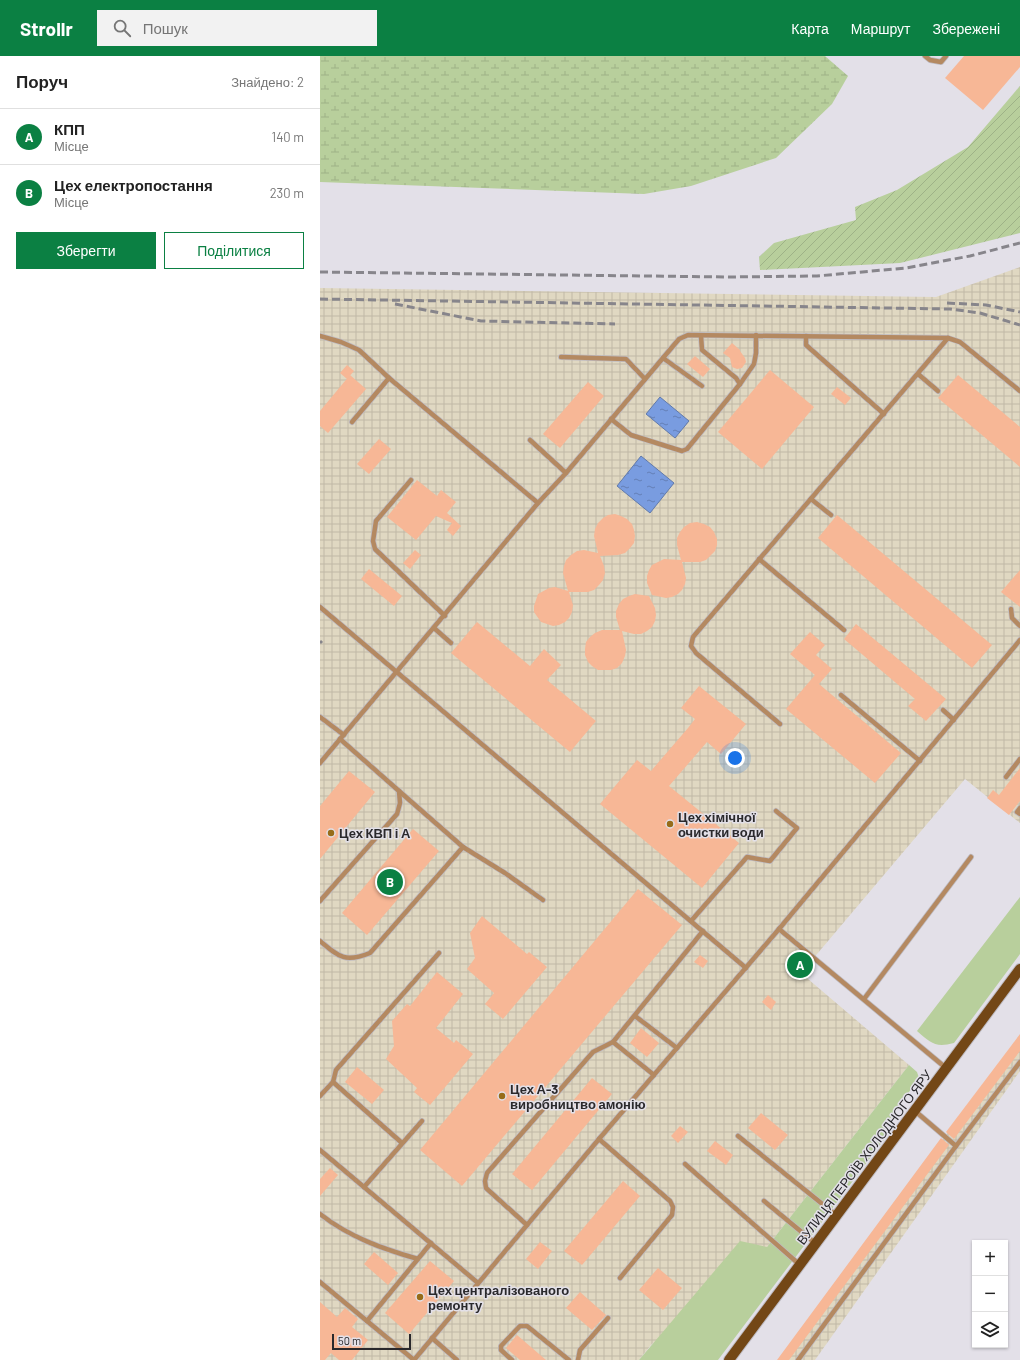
<!DOCTYPE html>
<html lang="uk">
<meta charset="utf-8">
<style>
:root{--surface:#fff;--page:#f2f2f2;--text:#222;--muted:#767676;--line:#e0e0e0;--accent:#0b8043}
body{margin:0;font-family:Barlow,sans-serif;background:var(--page);color:var(--text)}
.controls{position:absolute;right:12px;bottom:12px;display:grid;overflow:hidden;border-radius:0px;box-shadow:0 1px 3px #0004}
.controls button{width:36px;height:36px;display:grid;place-items:center;padding:0;border:0;border-bottom:1px solid var(--line);background:var(--surface);color:var(--text);font:20px sans-serif}
.scale{position:absolute;left:12px;bottom:10px;width:79px;box-sizing:border-box;padding-left:4px;border:2px solid #2a292c;border-top:0;font-size:11px;line-height:14px;white-space:nowrap;color:#2a292c;-webkit-text-stroke:3px #e3e0e8;paint-order:stroke}
.you{position:absolute;left:415px;top:702px;width:14px;height:14px;margin:-10px;border:3px solid #fff;border-radius:50%;background:#1a73e8;box-shadow:0 0 0 6px #1a73e833}
.badge{display:grid;place-items:center;width:26px;height:26px;border-radius:50%;background:var(--accent);color:#fff;font-size:13px;font-weight:700}
.pin{position:absolute;translate:-50% -50%;border:2px solid #fff;box-shadow:0 1px 4px #0006}
.list{margin:0;padding:0;list-style:none}
h2{display:flex;justify-content:space-between;align-items:center;height:52px;margin:0;padding:0 16px;font-size:17px}
h2 small{font-size:13px;font-weight:400;color:var(--muted)}
.list li{display:grid;grid-template-columns:26px 1fr auto;gap:12px;align-items:center;box-sizing:border-box;height:56px;padding:0 16px;border-top:1px solid var(--line)}
.list b{display:block;font-size:15px;white-space:nowrap}
.list p{margin:0;font-size:13px;white-space:nowrap;color:var(--muted)}
.list em{font-size:13px;font-style:normal;color:var(--muted)}
.actions{display:flex;gap:8px;padding:12px 16px}
.actions a{flex:1;padding:9px 0;border:1px solid var(--accent);border-radius:0px;text-align:center;font-size:14px;color:var(--accent)}
.actions .main{background:var(--accent);color:#fff}
.icon{flex:none;width:22px;height:22px;fill:none;stroke:currentColor;stroke-width:2;stroke-linecap:round;stroke-linejoin:round}
.map{position:relative;flex:none;width:700px;height:1304px;overflow:hidden}
header{display:flex;align-items:center;gap:24px;box-sizing:border-box;height:56px;padding:0 20px;background:var(--accent);color:#fff}
header strong{font-size:19px}
nav{display:flex;gap:22px;margin-inline-start:auto;font-size:14px}
.search{width:280px;height:36px;background:var(--page);display:flex;align-items:center;gap:10px;box-sizing:border-box;padding:0 14px;border-radius:0px;color:var(--muted);font-size:15px}
main{display:flex}
aside{flex:1;background:var(--surface)}
.map>svg:first-child{display:block}
.industrial{fill:url(#industrial-grid)}
.grass{fill:#b8cf9c}
.wetland{fill:url(#wetland-marsh)}
.garden{fill:url(#garden-furrows)}
.water{fill:url(#water-ripples);stroke:#617aaa}
.building{fill:#f7b796}
.lines{fill:none;stroke-linecap:round;stroke-linejoin:round}
.service-casing{stroke:#bebbc2;stroke-width:6}
.primary-casing{stroke:#bebbc2;stroke-width:12}
.service{stroke:#b48961;stroke-width:4.5}
.primary{stroke:#734716;stroke-width:10}
.rail{stroke:#87858b;stroke-width:3;stroke-dasharray:8 4;stroke-linecap:butt}
.poi-dot{fill:#976c19;stroke:#e3e0e8;stroke-width:1.5}
.labels{text-anchor:middle;stroke-width:3;stroke-linejoin:round;paint-order:stroke}
.poi-label{font-size:13px;font-weight:bold;fill:#2a292c;stroke:#e3e0e8;text-anchor:start}
.street-label{font-size:13px;fill:#2a292c;stroke:#e3e0e8}
</style>
<header>
<strong>Strollr</strong>
<div class="search"><svg class="icon" aria-label="search" viewBox="0 0 24 24"><circle cx="10" cy="10" r="6"/><path d="M15 15l6 6"/></svg>Пошук</div>
<nav><a>Карта</a><a>Маршрут</a><a>Збережені</a></nav>
</header>
<main>
<aside>
<h2>Поруч<small>Знайдено: 2</small></h2>
<ul class="list">
<li><span class="badge">A</span><div><b>КПП</b><p>Місце</p></div><em>140 m</em></li>
<li><span class="badge">B</span><div><b>Цех електропостання</b><p>Місце</p></div><em>230 m</em></li>
</ul>
<div class="actions"><a class="main">Зберегти</a><a>Поділитися</a></div>
</aside>
<div class="map">
<svg width="700" height="1304" viewBox="0 0 700 1304">
<defs>
<pattern id="industrial-grid" width="8" height="8" patternUnits="userSpaceOnUse"><rect width="8" height="8" fill="#e0d8c2"/><path d="M0 4h8M4 0v8" fill="none" stroke="#c0b9a7"/></pattern>
<pattern id="wetland-marsh" width="20" height="14" patternUnits="userSpaceOnUse"><rect width="20" height="14" fill="#b8cf9c"/><path d="M1 5h8M5 5V1M11 12h8M15 12V8" fill="none" stroke="#9eb287"/></pattern>
<pattern id="garden-furrows" width="10" height="10" patternUnits="userSpaceOnUse"><rect width="10" height="10" fill="#b8cf9c"/><path d="M-1 1l2-2M0 10L10 0M9 11l2-2" fill="none" stroke="#9eb287"/></pattern>
<pattern id="water-ripples" width="26" height="14" patternUnits="userSpaceOnUse"><rect width="26" height="14" fill="#799ce0"/><path d="M2 4q2-2 4 0t4 0M15 11q2-2 4 0t4 0" fill="none" stroke="#637fb6"/></pattern>
</defs>
<rect width="100%" height="100%" fill="#e3e0e8"/>
<g class="industrial">
<polygon points="700,211 700,767 645,723 481,917 589,1009 447,1191 331,1289 319,1304 0,1304 0,232 616,241"/>
<polygon points="700,979 700,1015 495,1304 459,1304"/>
</g>
<g class="grass">
<path d="M 700,841 L 700,898 L 634,987 C 615,992 611,987 597,975 Z"/>
<polygon points="589,1009 597,1016 599,1022 569,1064 575,1069 398,1304 319,1304 420,1185 447,1191"/>
</g>
<polygon class="wetland" points="0,0 505,0 528,20 512,48 456,102 371,130 324,138 0,126"/>
<polygon class="garden" points="700,30 700,177 580,207 440,214 439,201 454,187 536,164 535,151 577,134 648,91"/>
<g class="water">
<polygon points="340,341 369,365 355,382 326,358"/>
<polygon points="321,400 354,427 330,457 297,430"/>
</g>
<g class="building">
<polygon points="644,0 700,0 700,11 663,54 625,22"/>
<polygon points="412,287 420,294 420,295 425,302 426,306 422,312 417,313 412,311 410,302 403,297"/>
<polygon points="375,300 390,313 383,321 367,308"/>
<polygon points="27,309 34,315 27,323 20,317"/>
<polygon points="450,314 494,351 442,413 398,376"/>
<polygon points="30,319 46,333 8,377 0,370 0,355"/>
<polygon points="638,319 700,371 700,411 618,342"/>
<polygon points="268,326 284,340 240,392 223,378"/>
<polygon points="517,331 531,342 525,349 511,338"/>
<polygon points="59,383 71,393 49,418 37,408"/>
<polygon points="97,424 117,440 121,434 136,446 127,457 141,470 133,480 127,474 132,467 116,460 96,484 67,461"/>
<polygon points="295,458 301,460 307,463 312,468 314,474 315,480 314,487 310,492 305,497 298,499 280,500 284,510 285,517 283,524 279,529 274,534 268,536 249,536 253,549 252,556 249,562 245,566 239,569 233,570 221,566 214,556 214,550 218,538 229,532 235,531 248,535 243,517 244,510 246,504 251,499 257,495 264,494 278,497 274,480 275,473 278,467 283,462 288,459"/>
<polygon points="517,459 672,589 652,612 498,482"/>
<polygon points="377,466 384,468 390,471 394,476 397,483 397,489 395,495 386,504 380,506 362,506 366,522 365,528 362,534 358,538 352,541 346,542 332,539 327,527 327,520 329,514 332,509 344,503 361,504 357,489 357,482 360,476 364,471 370,467"/>
<polygon points="95,494 101,499 90,513 83,507"/>
<polygon points="49,513 82,540 74,550 41,523"/>
<polygon points="700,514 700,551 681,536"/>
<polygon points="315,538 329,540 335,552 336,559 335,565 332,571 327,575 321,578 314,578 302,575 306,594 305,600 302,607 297,612 291,614 278,614 272,610 268,606 265,599 265,593 266,586 270,581 275,577 282,574 300,574 296,561 296,555 299,548 303,543 309,540"/>
<polygon points="157,566 210,610 224,593 241,609 227,624 276,665 250,696 131,597"/>
<polygon points="536,568 626,643 606,665 588,650 595,643 524,583"/>
<polygon points="490,576 505,589 496,599 512,613 499,628 581,697 555,727 466,653 495,619 470,598"/>
<polygon points="379,630 426,668 401,698 387,686 349,730 419,787 382,832 280,748 317,704 331,715 368,672 375,663 361,652"/>
<polygon points="700,712 700,745 689,759 667,742 673,734 679,739"/>
<polygon points="29,715 55,736 0,803 0,750"/>
<polygon points="93,773 119,795 47,879 22,857"/>
<polygon points="318,833 362,869 142,1130 100,1094"/>
<polygon points="162,860 207,898 209,896 227,911 183,963 165,948 174,937 147,913 155,902 150,877"/>
<polygon points="380,899 388,905 383,912 374,906"/>
<polygon points="478,900 488,908 481,917 471,909"/>
<polygon points="117,916 143,938 116,972 134,987 136,984 153,998 110,1049 94,1036 97,1032 66,1003 74,990 72,965 87,948 90,950"/>
<polygon points="448,939 456,946 451,954 442,946"/>
<polygon points="321,972 339,987 327,1001 310,987"/>
<polygon points="700,978 700,995 634,1083 626,1076"/>
<polygon points="37,1011 64,1034 52,1048 25,1026"/>
<polygon points="272,1022 292,1038 212,1134 192,1118"/>
<polygon points="441,1057 468,1079 455,1094 428,1072"/>
<polygon points="360,1070 368,1076 358,1087 351,1080"/>
<polygon points="621,1082 629,1089 626,1093 469,1304 457,1304"/>
<polygon points="395,1085 413,1099 406,1109 387,1095"/>
<polygon points="10,1112 18,1119 0,1140 0,1123"/>
<polygon points="303,1125 320,1140 262,1209 244,1195"/>
<polygon points="220,1186 232,1195 218,1213 206,1203"/>
<polygon points="54,1196 78,1217 68,1229 44,1208"/>
<polygon points="110,1205 134,1225 89,1278 65,1257"/>
<polygon points="338,1212 362,1232 343,1254 319,1234"/>
<polygon points="260,1236 286,1259 272,1274 246,1252"/>
<polygon points="0,1246 17,1261 25,1252 38,1263 32,1271 48,1284 32,1304 19,1304 11,1297 5,1304 0,1304"/>
<polygon points="197,1279 226,1304 200,1304 186,1292"/>
</g>
<g class="lines">
<defs>
<g id="service">
<polyline points="605,0 610,4 621,6 626,0"/>
<polyline points="0,280 21,286 39,294 69,322 218,447"/>
<polyline points="486,280 486,289 564,358"/>
<polyline points="241,301 306,303 325,323"/>
<polyline points="343,302 382,330"/>
<polyline points="598,318 618,335"/>
<polyline points="420,328 434,308 436,297 436,279"/>
<polyline points="291,363 311,379 362,395 367,393 420,328 416,322 382,294 381,280"/>
<polyline points="32,366 69,322"/>
<polyline points="210,384 246,417"/>
<polyline points="91,424 56,465 53,485 55,493 125,560"/>
<polyline points="491,443 511,459"/>
<polyline points="439,503 524,574"/>
<polyline points="0,551 426,912"/>
<polyline points="691,553 692,562 700,570"/>
<polyline points="114,572 131,587"/>
<polyline points="521,639 600,705"/>
<polyline points="623,654 634,664"/>
<polyline points="0,661 24,679"/>
<polyline points="460,668 376,597 371,590 373,581 628,282"/>
<polyline points="0,707 218,447 246,417 359,283 368,279 628,282 640,286 700,335"/>
<polyline points="686,721 700,703"/>
<polyline points="79,735 143,791 185,817 223,844"/>
<polyline points="700,752 697,756 700,758"/>
<polyline points="0,845 77,758 80,747 79,735 20,683"/>
<polyline points="371,865 427,801 450,805 477,772 456,755"/>
<polyline points="459,873 626,1012"/>
<path d="M 0,885 C 19,901 25,907 50,897 L 143,791"/>
<polyline points="544,943 651,801"/>
<polyline points="315,960 357,992"/>
<polyline points="293,986 334,1019"/>
<polyline points="13,1026 82,1087"/>
<polyline points="0,1040 13,1026 16,1014 119,897"/>
<polyline points="595,1055 636,1090 700,1006"/>
<polyline points="418,1080 516,1159"/>
<polyline points="279,1083 350,1145 353,1151 352,1159 300,1222"/>
<polyline points="0,1094 158,1227"/>
<polyline points="365,1108 480,1209"/>
<polyline points="44,1131 102,1065"/>
<polyline points="444,1145 495,1187"/>
<path d="M 0,1158 C 29,1181 63,1193 98,1203"/>
<polyline points="207,1169 166,1132 165,1125 167,1117 273,996 293,986 383,875"/>
<polyline points="0,1226 94,1304"/>
<polyline points="47,1265 111,1187"/>
<polyline points="112,1282 137,1304"/>
<polyline points="94,1304 279,1083 459,873 700,584"/>
<polyline points="192,1304 181,1294 181,1290 200,1270 207,1270 249,1304"/>
<polyline points="258,1304 260,1294 288,1262"/>
<polyline points="478,1304 636,1090"/>
</g>
<polyline id="primary" points="409,1304 700,913"/>
</defs>
<use href="#service" class="service-casing"/>
<use href="#primary" class="primary-casing"/>
<use href="#service" class="service"/>
<use href="#primary" class="primary"/>
<g class="rail">
<polyline points="0,216 408,221 497,220 586,212 650,200 700,187"/>
<polyline points="0,243 630,253 660,257 700,269"/>
<polyline points="627,247 666,249 700,256"/>
<polyline points="75,248 161,265 295,268"/>
<polyline points="0,585 2,587"/>
</g>
</g>
<g class="poi-dot">
<circle cx="350" cy="768" r="4"/>
<circle cx="11" cy="777" r="4"/>
<circle cx="182" cy="1040" r="4"/>
<circle cx="100" cy="1241" r="4"/>
</g>
<g class="labels">
<g class="poi-label">
<text x="358" y="766">Цех хімічної<tspan x="358" dy="15">очистки води</tspan></text>
<text x="19" y="782">Цех КВП і А</text>
<text x="190" y="1038">Цех А-3<tspan x="190" dy="15">виробництво амонію</tspan></text>
<text x="108" y="1239">Цех централізованого<tspan x="108" dy="15">ремонту</tspan></text>
</g>
<g class="street-label">
<text transform="translate(544 1101) rotate(-53)" y="5">ВУЛИЦЯ ГЕРОЇВ ХОЛОДНОГО ЯРУ</text>
</g>
</g>
</svg>
<div class="controls">
<button>+</button>
<button>−</button>
<button><svg class="icon" aria-label="layers" viewBox="0 0 24 24"><path d="M12 4l9 5-9 5-9-5zM3 14l9 5 9-5"/></svg></button>
</div>
<div class="scale">50 m</div>
<div class="you"></div>
<div class="pin badge" style="left:480px;top:909px">A</div>
<div class="pin badge" style="left:70px;top:826px">B</div>
</div>
</main>
